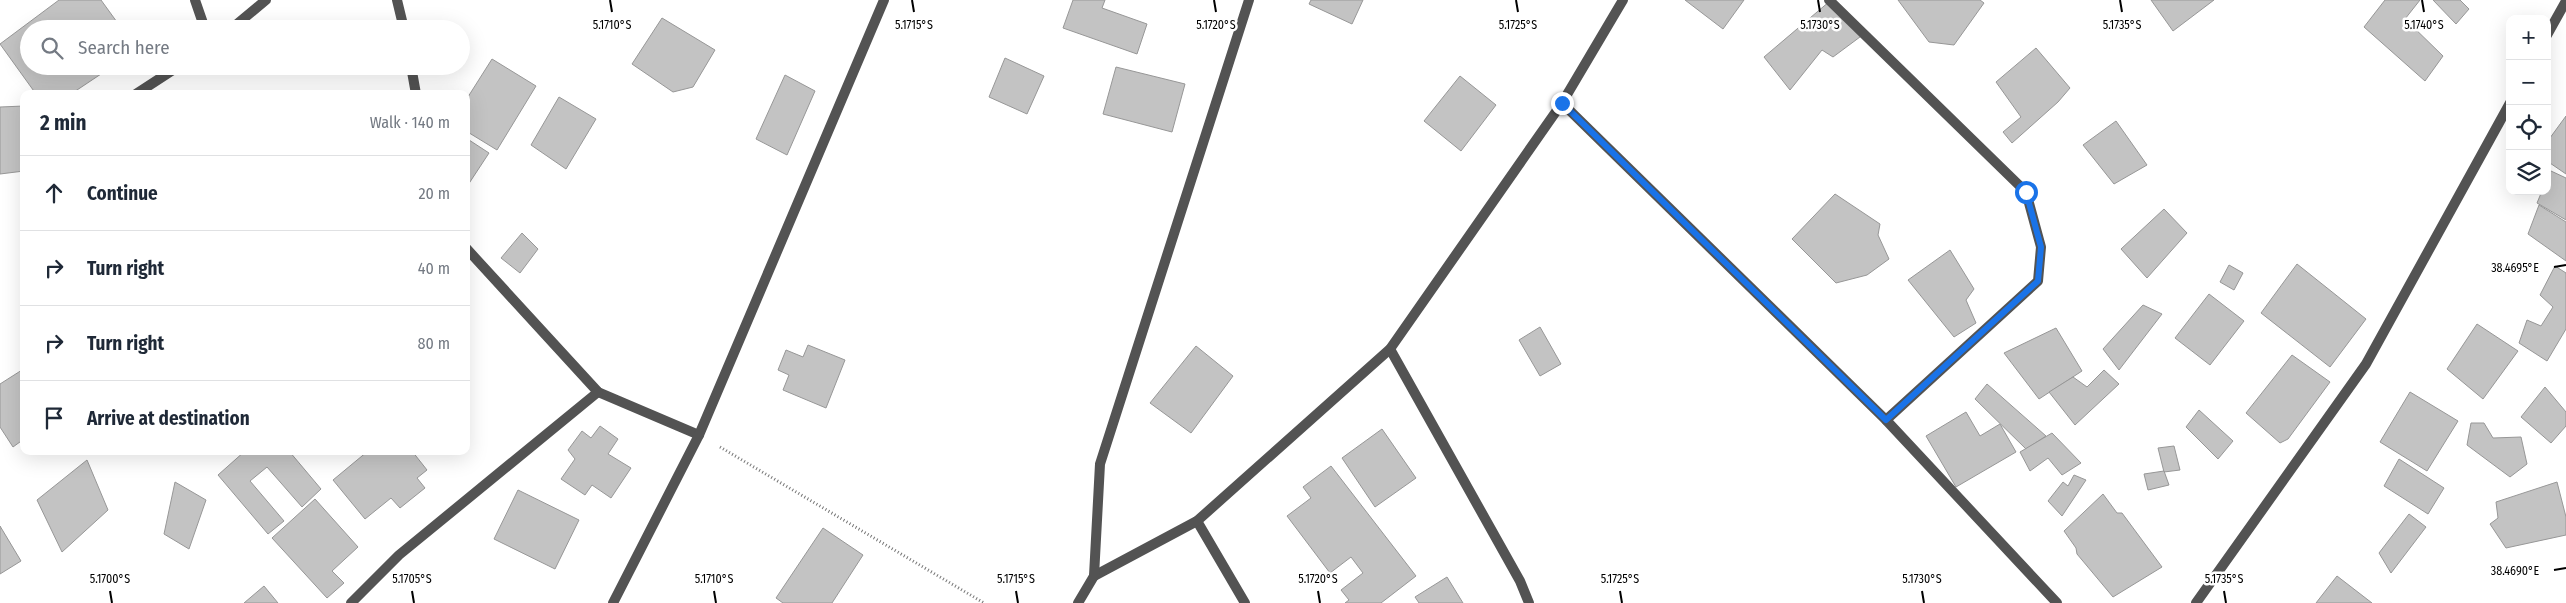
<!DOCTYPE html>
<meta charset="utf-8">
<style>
:root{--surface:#fff;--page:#f6f6f7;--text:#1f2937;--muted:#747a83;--line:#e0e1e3}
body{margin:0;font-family:"Fira Sans Condensed",sans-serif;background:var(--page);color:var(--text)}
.controls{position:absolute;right:15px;top:15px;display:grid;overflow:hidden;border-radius:10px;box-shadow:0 5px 20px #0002}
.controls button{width:45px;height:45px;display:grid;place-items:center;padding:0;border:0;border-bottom:1px solid var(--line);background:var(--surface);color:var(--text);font:25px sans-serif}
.stop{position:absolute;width:15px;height:15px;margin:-11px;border:4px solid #1a73e8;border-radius:50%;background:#fff}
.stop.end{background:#1a73e8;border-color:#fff;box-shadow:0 1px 5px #0008}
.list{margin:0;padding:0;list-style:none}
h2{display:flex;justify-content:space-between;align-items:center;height:65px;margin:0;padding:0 20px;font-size:21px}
h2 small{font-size:16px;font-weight:400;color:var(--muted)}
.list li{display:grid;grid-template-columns:32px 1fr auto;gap:15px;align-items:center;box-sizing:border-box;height:75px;padding:0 20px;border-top:1px solid var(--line)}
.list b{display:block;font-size:19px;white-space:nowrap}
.list em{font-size:16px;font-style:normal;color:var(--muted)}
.icon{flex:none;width:28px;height:28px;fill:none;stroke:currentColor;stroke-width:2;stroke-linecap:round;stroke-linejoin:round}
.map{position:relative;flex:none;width:2566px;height:603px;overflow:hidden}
.search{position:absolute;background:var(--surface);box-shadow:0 5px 20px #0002;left:20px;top:20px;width:450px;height:55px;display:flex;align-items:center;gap:12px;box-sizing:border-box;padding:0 18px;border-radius:28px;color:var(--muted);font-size:19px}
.panel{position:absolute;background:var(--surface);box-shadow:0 5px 20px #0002;left:20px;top:90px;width:450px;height:365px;border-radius:10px}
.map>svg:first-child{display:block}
.building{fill:#c3c3c3;stroke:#979797}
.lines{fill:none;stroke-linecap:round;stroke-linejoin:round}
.path{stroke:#757575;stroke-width:3;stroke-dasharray:1 2.5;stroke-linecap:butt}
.minor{stroke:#535353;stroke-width:10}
.route{stroke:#1a73e8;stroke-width:6}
.ticks{fill:none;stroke:#000;stroke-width:2}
.ticks-label{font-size:12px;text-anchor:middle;fill:#000;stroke:#fff;stroke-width:5;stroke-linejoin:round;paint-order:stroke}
</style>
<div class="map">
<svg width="2566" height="603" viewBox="0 0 2566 603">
<rect width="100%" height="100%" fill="#fff"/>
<g class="building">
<polygon points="59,0 101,0 122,29 29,29 29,66 113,66 71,94 36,94 0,44"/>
<polygon points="1073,0 1105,0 1102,8 1147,24 1137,54 1063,28"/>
<polygon points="1311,0 1363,0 1352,24 1309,4"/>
<polygon points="1685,0 1744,0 1723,29"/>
<polygon points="1898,0 1980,0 1984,3 1954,45 1929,42"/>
<polygon points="2151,0 2214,0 2173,31"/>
<polygon points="2385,0 2420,0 2405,19 2443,56 2425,81 2364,27"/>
<polygon points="2433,0 2460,0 2469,9 2456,24"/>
<polygon points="1830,1 1864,34 1833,57 1822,50 1790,90 1764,57"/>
<polygon points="662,18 715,50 693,87 673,92 632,64"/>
<polygon points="2036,48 2070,88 2058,102 2012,143 2003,132 2021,117 1996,82"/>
<polygon points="1005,58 1044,76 1027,114 989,97"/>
<polygon points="492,59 536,86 497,150 466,131 466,100"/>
<polygon points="1116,67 1185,84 1172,132 1103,114"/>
<polygon points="785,75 815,91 787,155 756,139"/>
<polygon points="1460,76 1496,105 1461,151 1424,121"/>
<polygon points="559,97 596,119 566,169 531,145"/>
<polygon points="24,106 24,171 0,174 0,107"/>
<polygon points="2566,116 2566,174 2547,161 2547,142"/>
<polygon points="2116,121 2147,165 2114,184 2083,145"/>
<polygon points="466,138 489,153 466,188"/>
<polygon points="2551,171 2566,178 2566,220 2537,203 2542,191 2547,191 2547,179"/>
<polygon points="1835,194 1880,224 1878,235 1889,259 1867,275 1836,283 1792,239"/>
<polygon points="2539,205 2566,222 2566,261 2528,234"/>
<polygon points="2164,209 2187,233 2147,278 2121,249"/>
<polygon points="522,233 538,249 520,273 501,258"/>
<polygon points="1950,250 1974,289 1966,300 1976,323 1954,337 1908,280"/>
<polygon points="2297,264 2366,319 2330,367 2261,313"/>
<polygon points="2229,265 2243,273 2234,290 2220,282"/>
<polygon points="2555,266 2566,273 2566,329 2547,361 2519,343 2527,320 2541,326 2553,307 2540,295"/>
<polygon points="2209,294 2244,321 2210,365 2175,338"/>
<polygon points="2143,305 2162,314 2119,370 2103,349"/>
<polygon points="2477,324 2518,351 2483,399 2447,369"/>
<polygon points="1540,327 1561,364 1540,376 1519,340"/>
<polygon points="2056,328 2082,371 2039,399 2004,353"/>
<polygon points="808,345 845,360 826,408 783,390 789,375 778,370 786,350 803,357"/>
<polygon points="1196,346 1233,376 1191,433 1150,403"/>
<polygon points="2292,355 2330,382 2288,439 2280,443 2246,413"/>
<polygon points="22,370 24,439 13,447 0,427 0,384"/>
<polygon points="2104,370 2119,384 2075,425 2049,392 2073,377 2087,387"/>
<polygon points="1987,384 2046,436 2026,449 1975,399"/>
<polygon points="2545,387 2566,412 2566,426 2551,443 2521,417"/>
<polygon points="2410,392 2458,421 2427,471 2380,442"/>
<polygon points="2199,410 2233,441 2218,459 2186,427"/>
<polygon points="1966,412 1980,436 2000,424 2016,452 1956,487 1926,436"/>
<polygon points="2471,423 2484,423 2493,438 2521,437 2527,464 2510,477 2467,445"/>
<polygon points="600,426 618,439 608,454 631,468 611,498 592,485 585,495 561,479 575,459 568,450 582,431 591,438"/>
<polygon points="1382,429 1416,478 1375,507 1342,458"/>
<polygon points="2052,433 2081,463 2062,475 2048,458 2030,471 2020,452"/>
<polygon points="2174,446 2180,470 2164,472 2158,448"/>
<polygon points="245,451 289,451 321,489 302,507 267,467 250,481 284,521 268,534 218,475"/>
<polygon points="368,451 412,451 427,470 417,478 425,488 400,508 391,498 365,519 333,480"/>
<polygon points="2399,459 2444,488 2428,514 2384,486"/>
<polygon points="87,460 108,510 62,552 37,500"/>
<polygon points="1331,466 1416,576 1381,603 1345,603 1349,600 1341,590 1363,573 1351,557 1330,573 1287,516 1311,498 1303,487"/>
<polygon points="2164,471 2169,485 2148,490 2144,474"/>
<polygon points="2074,475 2086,480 2062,516 2048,501 2063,482 2068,486"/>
<polygon points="175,482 206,500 189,549 164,534"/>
<polygon points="2557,482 2566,517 2566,535 2506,548 2490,524 2498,518 2496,502"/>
<polygon points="518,490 579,520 555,569 494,539"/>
<polygon points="2103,494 2117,513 2122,513 2162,567 2113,597 2077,554 2076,548 2064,531"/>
<polygon points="315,499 358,547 332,571 344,583 327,598 272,538"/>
<polygon points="2409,514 2426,527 2391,573 2379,553"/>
<polygon points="0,526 21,561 0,574"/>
<polygon points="823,528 863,555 832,603 783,603 776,598"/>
<polygon points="2337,576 2372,603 2316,603"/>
<polygon points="1447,577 1463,603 1419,603 1415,597"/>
<polygon points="264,586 278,603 244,603"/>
</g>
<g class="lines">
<polyline class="path" points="720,447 984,603"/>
<g class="minor">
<polyline points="195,0 205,29"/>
<polyline points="397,0 404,29"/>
<polyline points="1829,0 2026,192 2041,247 2038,281 1886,420"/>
<polyline points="231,29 266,0"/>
<polyline points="2547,35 2566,1"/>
<polyline points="411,66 416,94"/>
<polyline points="136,94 179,66"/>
<polyline points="1562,103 1886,420 2057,603"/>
<polyline points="466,248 598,392 699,435"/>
<polyline points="1390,349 1520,581 1529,603"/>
<polyline points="1197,521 1245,603"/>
<polyline points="1094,576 1197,521 1390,349 1562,103 1623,0"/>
<polyline points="351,603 399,555 598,392"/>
<polyline points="613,603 699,435 884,0"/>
<polyline points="1078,603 1094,576 1100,464 1249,0"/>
<polyline points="2196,603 2366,364 2510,103"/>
</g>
</g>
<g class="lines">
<polyline class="route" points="1562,103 1886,420 2038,281 2041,247 2026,192"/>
</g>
<path class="ticks" d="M 610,0 L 612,12M 912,0 L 914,12M 1214,0 L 1216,12M 1516,0 L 1518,12M 1818,0 L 1820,12M 2120,0 L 2122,12M 2422,0 L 2424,12M 2554,267 L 2566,265M 2554,570 L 2566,568M 110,591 L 112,603M 412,591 L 414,603M 714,591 L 716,603M 1016,591 L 1018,603M 1318,591 L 1320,603M 1620,591 L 1622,603M 1922,591 L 1924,603M 2224,591 L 2226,603"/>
<g class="ticks-label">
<text x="612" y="29">5.1710°S</text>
<text x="914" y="29">5.1715°S</text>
<text x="1518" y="29">5.1725°S</text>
<text x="1820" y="29">5.1730°S</text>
<text x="2424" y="29">5.1740°S</text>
<text x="1216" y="29">5.1720°S</text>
<text x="2122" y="29">5.1735°S</text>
<text x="2515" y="272">38.4695°E</text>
<text x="2515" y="575">38.4690°E</text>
<text x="110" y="583">5.1700°S</text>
<text x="412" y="583">5.1705°S</text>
<text x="714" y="583">5.1710°S</text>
<text x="1016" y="583">5.1715°S</text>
<text x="1318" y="583">5.1720°S</text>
<text x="1620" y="583">5.1725°S</text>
<text x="1922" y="583">5.1730°S</text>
<text x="2224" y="583">5.1735°S</text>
</g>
</svg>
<div class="controls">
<button>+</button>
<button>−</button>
<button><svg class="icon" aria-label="locate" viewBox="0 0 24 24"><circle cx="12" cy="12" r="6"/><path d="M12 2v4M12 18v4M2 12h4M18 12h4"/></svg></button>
<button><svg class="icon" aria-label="layers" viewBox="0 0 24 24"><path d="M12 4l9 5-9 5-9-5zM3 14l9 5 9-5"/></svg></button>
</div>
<div class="stop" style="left:2026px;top:192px"></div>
<div class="stop end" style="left:1562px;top:103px"></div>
<div class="search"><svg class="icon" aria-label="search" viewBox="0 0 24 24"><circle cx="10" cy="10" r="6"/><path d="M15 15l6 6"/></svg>Search here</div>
<section class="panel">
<h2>2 min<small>Walk · 140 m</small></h2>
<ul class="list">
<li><svg class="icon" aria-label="ahead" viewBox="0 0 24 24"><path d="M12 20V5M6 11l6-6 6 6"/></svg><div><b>Continue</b></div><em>20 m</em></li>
<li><svg class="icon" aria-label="right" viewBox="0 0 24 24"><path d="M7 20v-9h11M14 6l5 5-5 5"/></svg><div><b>Turn right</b></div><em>40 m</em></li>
<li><svg class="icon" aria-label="right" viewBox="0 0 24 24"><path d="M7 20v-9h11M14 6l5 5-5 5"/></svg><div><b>Turn right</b></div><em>80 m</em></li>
<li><svg class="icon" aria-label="arrive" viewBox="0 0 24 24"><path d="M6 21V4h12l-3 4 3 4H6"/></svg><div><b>Arrive at destination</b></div></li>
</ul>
</section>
</div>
